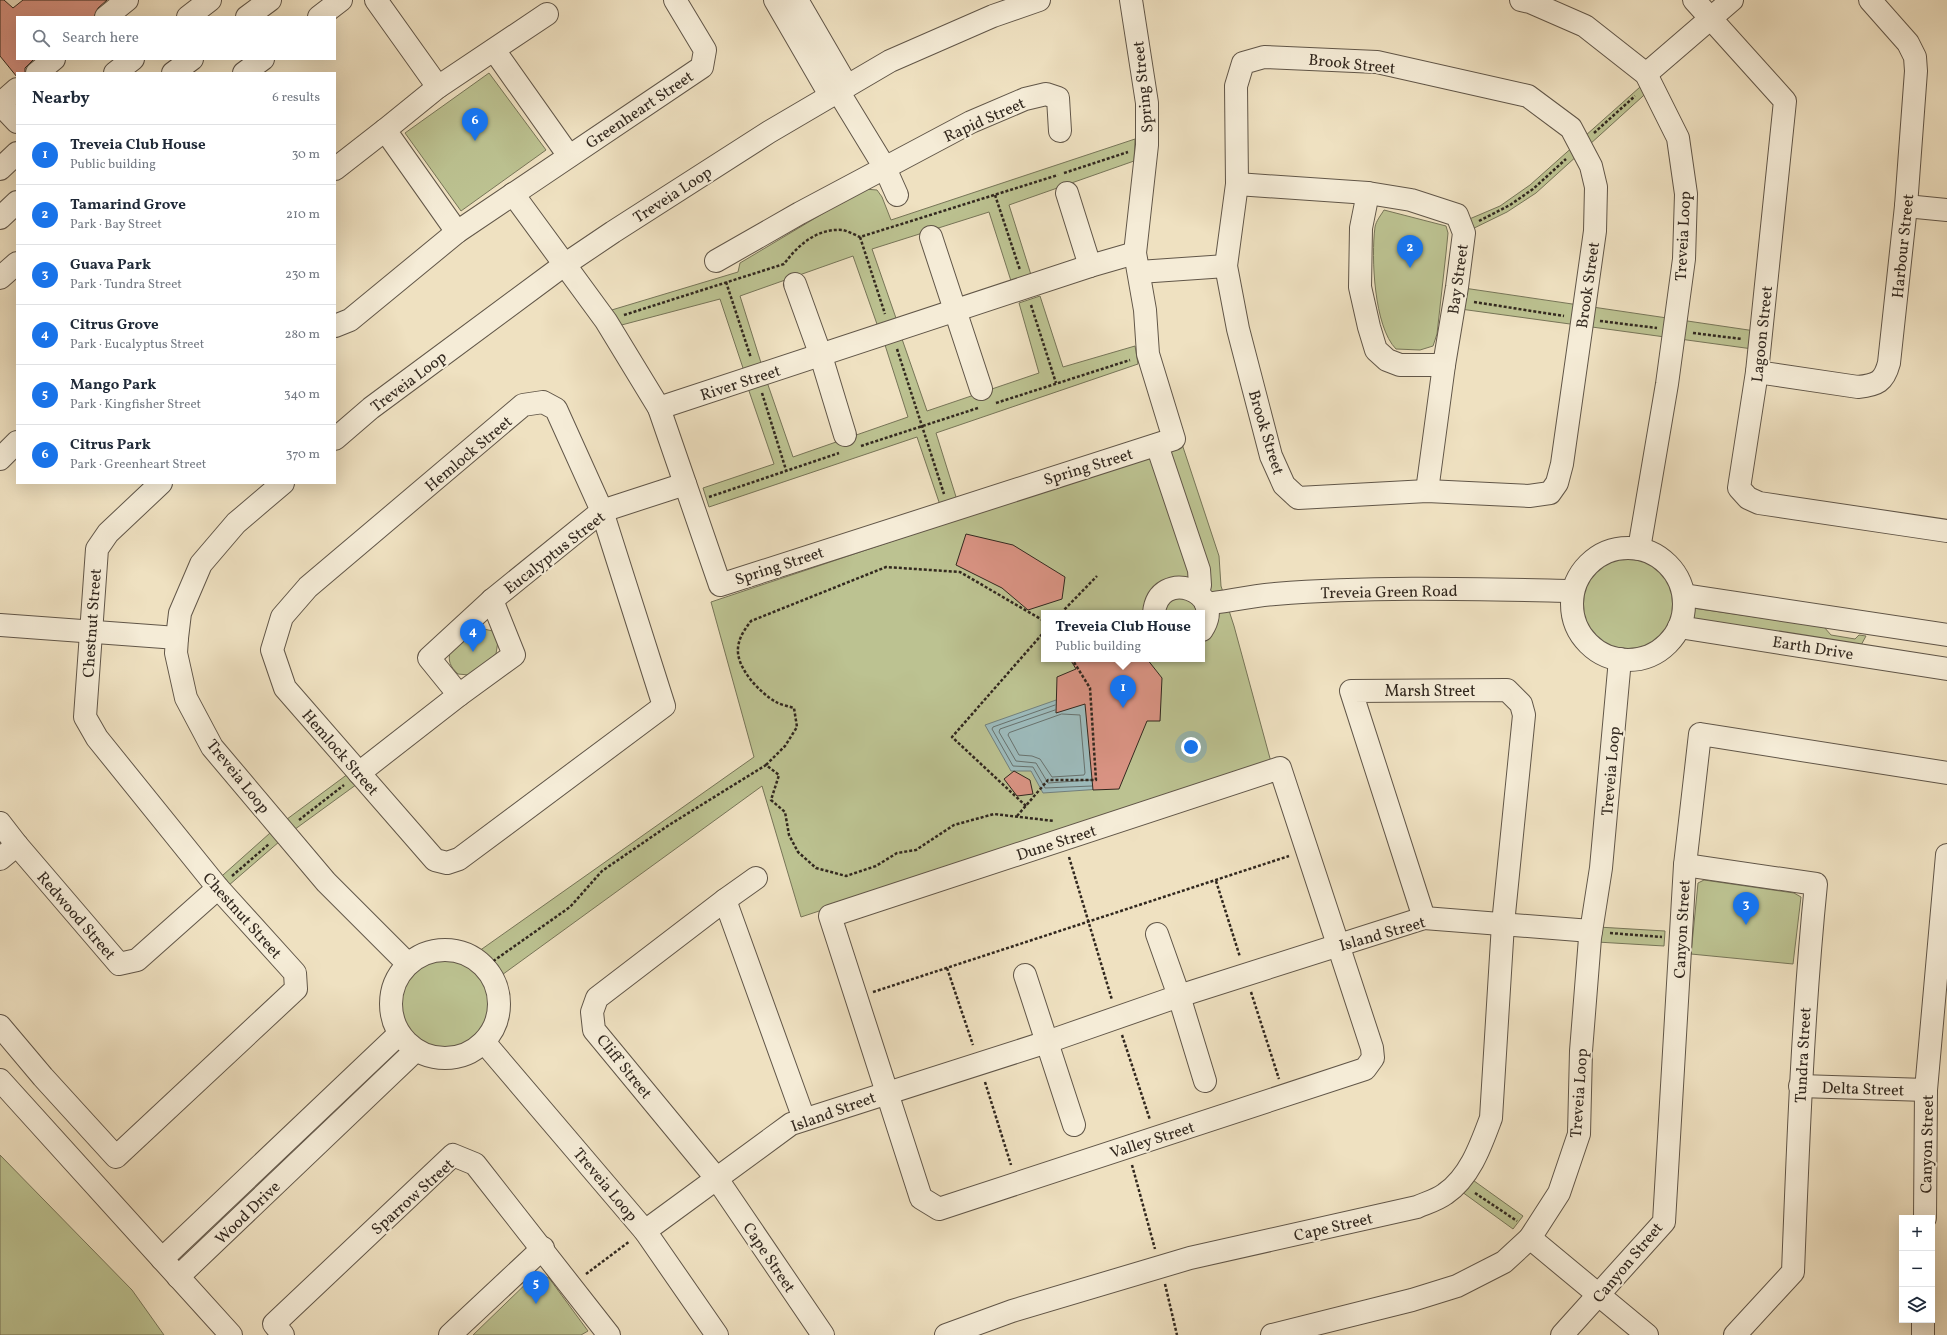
<!DOCTYPE html>
<meta charset="utf-8">
<style>
:root{--surface:#fff;--page:#f6f6f7;--text:#1f2937;--muted:#747a83;--line:#e0e1e3;--accent:#1a73e8}
body{margin:0;font-family:Vollkorn,serif;background:var(--page);color:var(--text)}
.controls{position:absolute;right:12px;bottom:12px;display:grid;overflow:hidden;border-radius:0px;box-shadow:0 4px 16px #0002}
.controls button{width:36px;height:36px;display:grid;place-items:center;padding:0;border:0;border-bottom:1px solid var(--line);background:var(--surface);color:var(--text);font:20px sans-serif}
.you{position:absolute;left:1191px;top:747px;width:14px;height:14px;margin:-10px;border:3px solid #fff;border-radius:50%;background:#1a73e8;box-shadow:0 0 0 6px #1a73e833}
.badge{display:grid;place-items:center;width:26px;height:26px;border-radius:50%;background:var(--accent);color:#fff;font-size:13px;font-weight:700}
.pin{position:absolute;translate:-50% -33px;filter:drop-shadow(0 1px 2px #0008)}
.pin::after{content:'';position:absolute;top:21px;width:14px;height:12px;background:inherit;clip-path:polygon(0 0,100% 0,50% 100%)}
.popup{position:absolute;left:1041px;top:610px;width:164px;height:52px;box-sizing:border-box;display:grid;place-content:center;border-radius:0px;background:var(--surface);filter:drop-shadow(0 1px 3px #0005);font-size:13px;white-space:nowrap;color:var(--muted)}
.popup b{font-size:15px;color:var(--text)}
.popup::after{content:'';position:absolute;left:50%;top:100%;margin-left:-8px;border:8px solid transparent;border-top-color:var(--surface)}
.list{margin:0;padding:0;list-style:none}
h2{display:flex;justify-content:space-between;align-items:center;height:52px;margin:0;padding:0 16px;font-size:17px}
h2 small{font-size:13px;font-weight:400;color:var(--muted)}
.list li{display:grid;grid-template-columns:26px 1fr auto;gap:12px;align-items:center;box-sizing:border-box;height:60px;padding:0 16px;border-top:1px solid var(--line)}
.list b{display:block;font-size:15px;white-space:nowrap}
.list p{margin:0;font-size:13px;white-space:nowrap;color:var(--muted)}
.list em{font-size:13px;font-style:normal;color:var(--muted)}
.icon{flex:none;width:22px;height:22px;fill:none;stroke:currentColor;stroke-width:2;stroke-linecap:round;stroke-linejoin:round}
.map{position:relative;flex:none;width:1947px;height:1335px;overflow:hidden}
.search{position:absolute;background:var(--surface);box-shadow:0 4px 16px #0002;left:16px;top:16px;width:320px;height:44px;display:flex;align-items:center;gap:10px;box-sizing:border-box;padding:0 14px;border-radius:0px;color:var(--muted);font-size:15px}
.panel{position:absolute;background:var(--surface);box-shadow:0 4px 16px #0002;left:16px;top:72px;width:320px;height:412px;border-radius:0px}
.map>svg:first-child{display:block}
.green{fill:#bcc291;stroke:#777558;fill-rule:evenodd}
.water{fill:#9dbbbc;stroke:#72807d}
.lines{fill:none;stroke-linecap:round;stroke-linejoin:round}
.shore{stroke:#68726e;stroke-width:1}
.building{fill:#d99383;stroke:#32281f}
.minor-casing{stroke:#615648;stroke-width:24}
.path{stroke:#32281f;stroke-width:2.5;stroke-dasharray:3 2;stroke-linecap:butt}
.minor{stroke:#f5ecd7;stroke-width:22}
.labels{text-anchor:middle;stroke-width:4;stroke-linejoin:round;paint-order:stroke}
.street-label{font-size:16px;fill:#32281f;stroke:#f5ecd7}
</style>
<div class="map">
<svg width="1947" height="1335" viewBox="0 0 1947 1335">
<rect width="100%" height="100%" fill="#efe1c1"/>
<filter id="stains"><feTurbulence type="fractalNoise" baseFrequency=".005" numOctaves="4"/><feColorMatrix values="0 0 0 0 .2 0 0 0 0 .09 0 0 0 0 .02 0 0 0 .5 -.17"/></filter>
<radialGradient id="worn" r=".72"><stop offset=".6" stop-color="#630" stop-opacity="0"/><stop offset="1" stop-color="#630" stop-opacity=".3"/></radialGradient>
<g class="green">
<polygon points="489,73 546,150 461,211 405,133"/>
<polygon points="1649,79 1653,87 1536,193 1507,212 1464,233 1460,223 1500,206 1530,185"/>
<polygon points="1135,139 1134,161 1009,205 1032,278 1012,284 989,212 872,249 897,321 878,327 853,256 740,296 762,366 744,371 720,299 614,327 605,312 738,272 740,263 864,189 877,190 882,197 891,220"/>
<path d="M 1384,210 L 1446,226 L 1448,233 L 1446,253 L 1437,334 L 1433,346 L 1420,350 L 1396,349 C 1374,327 1371,257 1375,227 C 1376,221 1381,215 1384,210 Z"/>
<polygon points="1457,287 1762,332 1760,350 1453,308"/>
<polygon points="1040,296 1063,367 1135,346 1138,364 936,433 957,500 940,505 917,437 709,507 703,488 774,464 748,388 767,382 793,457 908,417 885,345 902,339 927,411 1039,373 1019,303"/>
<path d="M 1182,444 L 1219,556 L 1221,586 L 1234,626 L 1271,762 L 801,917 L 762,786 L 495,980 L 486,966 L 472,956 L 754,757 L 711,602 ZM 1044,613 L 1202,613 L 1202,659 L 1044,659 Z"/>
<circle cx="1628" cy="604" r="47"/>
<polygon points="1693,608 1824,627 1831,635 1855,639 1859,635 1866,636 1860,647 1690,622 1687,616 1688,612"/>
<path d="M 479,628 L 493,631 L 498,641 L 496,654 L 469,675 L 458,674 C 450,666 448,662 450,651 Z"/>
<polygon points="356,768 364,779 287,835 221,892 214,883 279,825"/>
<polygon points="1704,880 1794,893 1801,897 1793,964 1691,954 1698,883"/>
<polygon points="1598,927 1665,931 1664,946 1597,942"/>
<circle cx="444" cy="1004" r="46"/>
<polygon points="0,1155 132,1290 164,1335 0,1335"/>
<polygon points="1470,1178 1523,1216 1513,1229 1458,1189"/>
<polygon points="535,1275 542,1275 549,1278 588,1331 581,1335 473,1335"/>
</g>
<polygon class="water" points="1093,698 1101,789 1043,793 1031,771 1011,771 985,725 1059,699"/>
<g class="lines">
<g class="shore">
<polyline points="1055,705 993,727 992,729 1013,766 1033,767 1045,788 1092,786"/>
<polyline points="1055,710 1000,729 999,732 1016,761 1036,763 1048,783 1091,780"/>
<polygon points="1062,714 1080,715 1085,773 1084,775 1052,777 1040,759 1032,756 1019,755 1008,735 1009,733"/>
</g>
</g>
<g class="building">
<polygon points="0,0 4,0 13,8 23,0 107,0 98,8 94,17 17,17 17,59 34,59 25,68 25,73 17,73 17,77 0,56"/>
<polygon points="966,534 1013,545 1065,577 1062,599 1028,610 1002,588 956,565"/>
<polygon points="1070,659 1147,659 1162,678 1160,721 1147,721 1119,789 1093,790 1085,704 1056,713 1057,677 1076,669"/>
<polygon points="1014,771 1030,780 1033,794 1017,796 1004,779"/>
</g>
<g class="lines">
<defs>
<g id="minor">
<polyline points="376,0 438,87"/>
<polyline points="775,0 830,95"/>
<polyline points="797,0 847,86"/>
<polyline points="1521,0 1530,2 1585,26 1646,74 1678,138 1686,194 1684,259 1667,384 1639,549"/>
<polyline points="1694,0 1785,101 1757,372 1739,488 1748,498 1759,503 1947,531"/>
<polyline points="106,17 127,0"/>
<polyline points="188,17 210,0"/>
<polyline points="247,17 270,0"/>
<polyline points="319,17 341,0"/>
<polyline points="494,50 569,156"/>
<polygon points="1264,57 1377,62 1528,96 1571,128 1591,166 1596,187 1595,231 1562,464 1557,483 1550,493 1529,496 1427,491 1298,498 1284,485 1271,456 1238,329 1226,266 1237,184 1236,86 1243,63"/>
<polyline points="37,73 54,59"/>
<polyline points="115,73 133,59"/>
<polyline points="173,73 192,59"/>
<polyline points="244,73 263,59"/>
<polyline points="1646,74 1732,0"/>
<polyline points="838,91 885,168 897,195"/>
<polyline points="0,104 17,122"/>
<polyline points="0,104 17,89"/>
<polyline points="0,169 17,153"/>
<polyline points="335,169 385,130"/>
<polyline points="1237,184 1368,193 1411,200 1457,215 1464,233 1457,287 1444,365 1427,491"/>
<polyline points="1067,193 1090,266"/>
<polyline points="1368,193 1361,228 1360,287 1369,327 1376,350 1387,360 1400,365 1444,365"/>
<polyline points="513,194 606,321 659,408 720,585 1174,439 1148,354 1145,310 1135,253 1147,145 1147,103 1131,0"/>
<polyline points="1906,206 1947,210"/>
<polyline points="0,218 17,202"/>
<polyline points="457,232 385,130 438,87 547,14"/>
<polyline points="931,237 981,389"/>
<polyline points="716,261 800,213 971,122 1025,99 1046,94 1058,98 1060,131"/>
<polyline points="1139,272 1226,266"/>
<polyline points="0,278 17,263"/>
<polyline points="795,284 821,356 845,435"/>
<polyline points="335,326 350,320 457,232 702,67 705,50 675,0"/>
<path d="M 1757,372 L 1858,387 C 1877,385 1884,382 1889,363 L 1906,206 L 1916,71 L 1915,57 L 1908,43 L 1870,0"/>
<polygon points="543,402 556,409 602,511 664,706 459,859 447,863 435,860 285,688 272,650 282,617 308,587 523,405"/>
<polyline points="659,408 1090,266 1135,253"/>
<polyline points="335,439 371,408 564,265 613,232 769,132 890,61 993,16 1039,0"/>
<polyline points="1157,445 1199,570 1200,585 1198,593"/>
<polyline points="0,459 17,442"/>
<polyline points="283,483 236,523 201,564 180,613 177,638 176,653 186,698 212,747 326,882 408,964"/>
<circle cx="1628" cy="604" r="56"/>
<polyline points="1684,595 1947,635"/>
<path d="M 1206,604 C 1229,601 1252,596 1275,594 C 1374,586 1474,589 1573,591"/>
<path d="M 1154,613 C 1158,567 1228,590 1202,630"/>
<polyline points="0,625 177,638"/>
<polyline points="1679,627 1947,669"/>
<polyline points="459,695 514,655 492,600"/>
<polygon points="1280,768 1372,1048 1373,1058 1365,1069 939,1209 921,1198 830,916"/>
<polyline points="359,773 459,695 429,658 492,600 602,511 685,484"/>
<polyline points="0,823 17,845 119,964 137,960 218,888"/>
<polyline points="0,859 17,845"/>
<path d="M 1685,865 L 1816,884 C 1803,1013 1798,1142 1793,1272 L 1735,1335"/>
<polyline points="725,900 756,878"/>
<polyline points="1157,934 1179,996 1205,1081"/>
<circle cx="445" cy="1004" r="54"/>
<polyline points="1025,975 1074,1125"/>
<polyline points="0,1026 43,1077 116,1157 296,989 295,973 218,888 97,738 85,717 97,549 108,533 161,483"/>
<polyline points="484,1042 645,1231 717,1335"/>
<polyline points="0,1080 231,1335"/>
<polyline points="1800,1086 1926,1090"/>
<polyline points="804,1119 725,900 597,998 592,1012 594,1030 717,1179 823,1335"/>
<polyline points="1925,1218 1926,1090 1947,855"/>
<polyline points="645,1231 791,1124 1047,1042 1179,996 1424,918 1591,931"/>
<polyline points="1530,1238 1647,1335"/>
<polyline points="162,1259 399,1034"/>
<polyline points="178,1277 416,1050"/>
<polyline points="283,1335 274,1324 453,1155 475,1164 609,1335"/>
<polyline points="450,1335 543,1248"/>
<path d="M 946,1335 L 1012,1311 L 1190,1258 L 1417,1207 C 1426,1203 1437,1200 1445,1194 C 1470,1177 1481,1145 1491,1118 L 1503,924 L 1524,715 L 1521,704 L 1507,690 L 1351,691 L 1424,918"/>
<polyline points="1272,1335 1412,1300 1457,1286 1504,1262 1530,1238 1559,1193 1579,1134 1581,1051 1590,938 1601,868 1620,659"/>
<polyline points="1562,1335 1664,1222 1685,865 1700,734 1947,773"/>
<polyline points="1923,1335 1923,1320"/>
</g>
</defs>
<use href="#minor" class="minor-casing"/>
<g class="path">
<polyline points="1594,133 1635,96"/>
<polyline points="1064,173 1128,152"/>
<polyline points="995,195 1020,270"/>
<polyline points="1479,221 1510,205 1533,189 1566,159"/>
<polyline points="860,237 885,314"/>
<polyline points="726,282 751,358"/>
<polyline points="1474,302 1564,316"/>
<polyline points="1031,305 1056,383"/>
<path d="M 624,315 L 784,264 C 798,245 817,228 843,230 C 848,231 855,235 860,237 L 1058,175"/>
<polyline points="1600,321 1657,328"/>
<polyline points="1693,333 1742,339"/>
<polyline points="897,349 944,494"/>
<polyline points="762,393 786,470"/>
<polyline points="996,403 1130,360"/>
<polyline points="861,446 978,408"/>
<polyline points="709,497 839,453"/>
<polyline points="1061,613 1097,576"/>
<path d="M 766,765 L 785,746 L 797,727 L 794,708 C 788,706 781,705 776,702 C 760,693 736,668 738,648 C 739,637 745,629 751,621 L 886,567 L 960,572 L 1044,621"/>
<polyline points="1026,806 952,737 1044,632"/>
<polyline points="1017,816 1048,780 1096,780 1090,688 1072,659"/>
<polyline points="299,820 344,785"/>
<polyline points="1069,857 1112,1000"/>
<polyline points="232,876 269,844"/>
<polyline points="1216,881 1240,957"/>
<polyline points="1610,933 1662,937"/>
<polyline points="485,967 570,907 602,871 669,825 766,765 779,775 771,800 785,812 789,835 798,852 816,868 846,876 876,866 897,853 916,850 954,825 994,814 1054,821"/>
<polyline points="947,968 973,1045"/>
<polyline points="873,992 1289,856"/>
<polyline points="1251,992 1279,1079"/>
<polyline points="1122,1035 1150,1120"/>
<polyline points="985,1082 1011,1165"/>
<polyline points="1132,1165 1155,1249"/>
<polyline points="1475,1193 1517,1221"/>
<polyline points="586,1274 630,1241"/>
<polyline points="1165,1284 1177,1335"/>
</g>
<use href="#minor" class="minor"/>
</g>
<g class="labels">
<g class="street-label">
<text transform="translate(1352 63) rotate(6)" y="6">Brook Street</text>
<text transform="translate(1142 87) rotate(-96)" y="6">Spring Street</text>
<text transform="translate(639 109) rotate(-34)" y="6">Greenheart Street</text>
<text transform="translate(984 119) rotate(-24)" y="6">Rapid Street</text>
<text transform="translate(672 194) rotate(-33)" y="6">Treveia Loop</text>
<text transform="translate(1682 236) rotate(-87)" y="6">Treveia Loop</text>
<text transform="translate(1902 246) rotate(-84)" y="6">Harbour Street</text>
<text transform="translate(1457 279) rotate(-82)" y="6">Bay Street</text>
<text transform="translate(1587 285) rotate(-82)" y="6">Brook Street</text>
<text transform="translate(1761 334) rotate(-84)" y="6">Lagoon Street</text>
<text transform="translate(408 381) rotate(-37)" y="6">Treveia Loop</text>
<text transform="translate(740 382) rotate(-18)" y="6">River Street</text>
<text transform="translate(1267 432) rotate(73)" y="6">Brook Street</text>
<text transform="translate(468 453) rotate(-40)" y="6">Hemlock Street</text>
<text transform="translate(1088 466) rotate(-17)" y="6">Spring Street</text>
<text transform="translate(554 552) rotate(-38)" y="6">Eucalyptus Street</text>
<text transform="translate(779 565) rotate(-18)" y="6">Spring Street</text>
<text transform="translate(1389 591) rotate(-1)" y="6">Treveia Green Road</text>
<text transform="translate(91 623) rotate(-86)" y="6">Chestnut Street</text>
<text transform="translate(1813 647) rotate(9)" y="6">Earth Drive</text>
<text x="1430" y="696">Marsh Street</text>
<text transform="translate(341 752) rotate(49)" y="6">Hemlock Street</text>
<text transform="translate(1610 771) rotate(-85)" y="6">Treveia Loop</text>
<text transform="translate(239 776) rotate(51)" y="6">Treveia Loop</text>
<text transform="translate(1056 842) rotate(-18)" y="6">Dune Street</text>
<text transform="translate(77 915) rotate(49)" y="6">Redwood Street</text>
<text transform="translate(243 915) rotate(48)" y="6">Chestnut Street</text>
<text transform="translate(1681 929) rotate(-87)" y="6">Canyon Street</text>
<text transform="translate(1382 933) rotate(-16)" y="6">Island Street</text>
<text transform="translate(1802 1055) rotate(-87)" y="6">Tundra Street</text>
<text transform="translate(625 1066) rotate(51)" y="6">Cliff Street</text>
<text transform="translate(1863 1088) rotate(2)" y="6">Delta Street</text>
<text transform="translate(1578 1093) rotate(-86)" y="6">Treveia Loop</text>
<text transform="translate(833 1111) rotate(-20)" y="6">Island Street</text>
<text transform="translate(1152 1139) rotate(-18)" y="6">Valley Street</text>
<text transform="translate(1926 1144) rotate(-89)" y="6">Canyon Street</text>
<text transform="translate(606 1184) rotate(50)" y="6">Treveia Loop</text>
<text transform="translate(412 1196) rotate(-42)" y="6">Sparrow Street</text>
<text transform="translate(247 1212) rotate(-44)" y="6">Wood Drive</text>
<text transform="translate(1333 1226) rotate(-13)" y="6">Cape Street</text>
<text transform="translate(770 1257) rotate(56)" y="6">Cape Street</text>
<text transform="translate(1627 1262) rotate(-50)" y="6">Canyon Street</text>
</g>
</g>
<rect width="100%" height="100%" filter="url(#stains)"/>
<rect width="100%" height="100%" fill="url(#worn)"/>
</svg>
<div class="controls">
<button>+</button>
<button>−</button>
<button><svg class="icon" aria-label="layers" viewBox="0 0 24 24"><path d="M12 4l9 5-9 5-9-5zM3 14l9 5 9-5"/></svg></button>
</div>
<div class="you"></div>
<div class="pin badge" style="left:1123px;top:708px">1</div>
<div class="popup"><b>Treveia Club House</b>Public building</div>
<div class="pin badge" style="left:1410px;top:268px">2</div>
<div class="pin badge" style="left:1746px;top:925px">3</div>
<div class="pin badge" style="left:473px;top:652px">4</div>
<div class="pin badge" style="left:536px;top:1304px">5</div>
<div class="pin badge" style="left:475px;top:141px">6</div>
<div class="search"><svg class="icon" aria-label="search" viewBox="0 0 24 24"><circle cx="10" cy="10" r="6"/><path d="M15 15l6 6"/></svg>Search here</div>
<section class="panel">
<h2>Nearby<small>6 results</small></h2>
<ul class="list">
<li><span class="badge">1</span><div><b>Treveia Club House</b><p>Public building</p></div><em>30 m</em></li>
<li><span class="badge">2</span><div><b>Tamarind Grove</b><p>Park · Bay Street</p></div><em>210 m</em></li>
<li><span class="badge">3</span><div><b>Guava Park</b><p>Park · Tundra Street</p></div><em>230 m</em></li>
<li><span class="badge">4</span><div><b>Citrus Grove</b><p>Park · Eucalyptus Street</p></div><em>280 m</em></li>
<li><span class="badge">5</span><div><b>Mango Park</b><p>Park · Kingfisher Street</p></div><em>340 m</em></li>
<li><span class="badge">6</span><div><b>Citrus Park</b><p>Park · Greenheart Street</p></div><em>370 m</em></li>
</ul>
</section>
</div>
